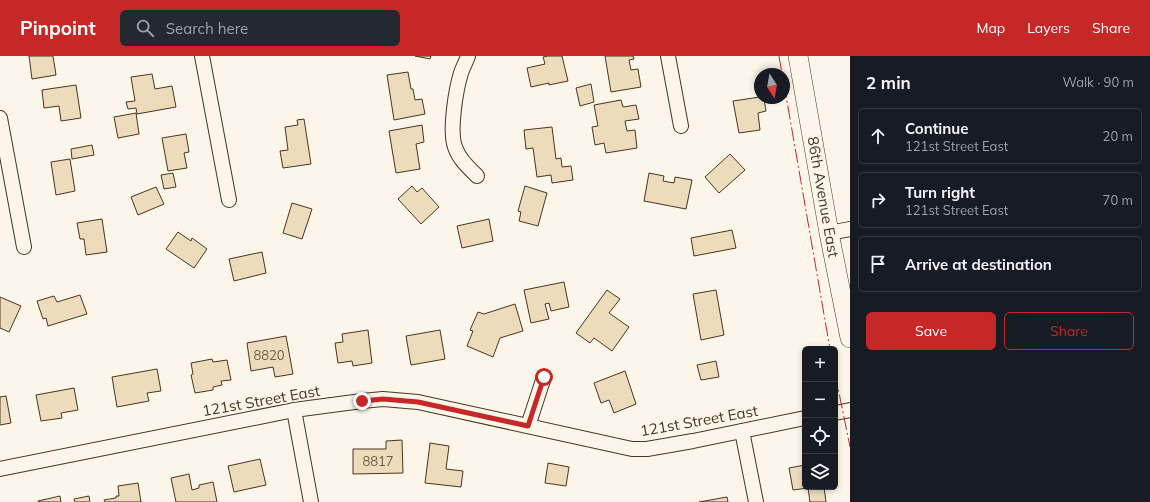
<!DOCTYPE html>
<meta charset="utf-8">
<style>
:root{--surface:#171b24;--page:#242831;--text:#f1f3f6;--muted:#9ea1a6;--line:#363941;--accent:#c62828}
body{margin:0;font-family:Mulish,sans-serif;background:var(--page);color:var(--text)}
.controls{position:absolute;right:12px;bottom:12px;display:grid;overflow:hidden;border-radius:6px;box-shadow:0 2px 6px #0003}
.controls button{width:36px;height:36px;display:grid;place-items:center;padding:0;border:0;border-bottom:1px solid var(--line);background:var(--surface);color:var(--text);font:20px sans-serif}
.compass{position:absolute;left:754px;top:12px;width:36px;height:36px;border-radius:50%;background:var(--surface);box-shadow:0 2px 6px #0003;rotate:169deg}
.stop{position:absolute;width:12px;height:12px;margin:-9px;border:3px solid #c62828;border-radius:50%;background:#fff}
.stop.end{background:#c62828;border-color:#fff;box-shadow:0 1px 4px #0008}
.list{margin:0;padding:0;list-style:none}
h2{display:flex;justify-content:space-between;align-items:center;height:52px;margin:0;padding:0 16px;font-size:17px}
h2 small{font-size:13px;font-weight:400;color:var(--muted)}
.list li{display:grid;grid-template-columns:26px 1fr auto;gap:12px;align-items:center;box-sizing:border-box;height:56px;margin:0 8px 8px;padding:0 8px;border:1px solid var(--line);border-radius:6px}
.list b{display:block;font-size:15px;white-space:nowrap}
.list p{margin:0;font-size:13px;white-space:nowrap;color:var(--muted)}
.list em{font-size:13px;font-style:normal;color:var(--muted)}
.actions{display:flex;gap:8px;padding:12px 16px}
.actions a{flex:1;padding:9px 0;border:1px solid var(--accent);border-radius:6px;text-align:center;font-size:14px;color:var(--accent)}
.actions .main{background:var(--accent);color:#fff}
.icon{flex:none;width:22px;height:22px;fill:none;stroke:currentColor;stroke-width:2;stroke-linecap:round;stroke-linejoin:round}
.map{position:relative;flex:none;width:850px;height:446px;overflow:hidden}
header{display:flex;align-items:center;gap:24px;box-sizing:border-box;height:56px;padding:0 20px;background:var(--accent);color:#fff}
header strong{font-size:19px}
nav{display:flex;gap:22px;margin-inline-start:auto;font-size:14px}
.search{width:280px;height:36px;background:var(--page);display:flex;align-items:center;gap:10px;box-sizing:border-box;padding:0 14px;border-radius:6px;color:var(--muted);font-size:15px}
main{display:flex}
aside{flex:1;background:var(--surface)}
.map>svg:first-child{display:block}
.building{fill:#ecdcbc;stroke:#4a3520}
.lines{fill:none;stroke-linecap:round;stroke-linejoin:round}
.street-casing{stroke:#4a3520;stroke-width:16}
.secondary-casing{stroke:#4a3520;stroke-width:20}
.street{stroke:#fbf6e9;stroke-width:14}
.secondary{stroke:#fbf6e9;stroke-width:19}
.power{stroke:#c62828;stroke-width:1;stroke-dasharray:14 3 2 3;stroke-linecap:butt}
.route{stroke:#c62828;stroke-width:5}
.labels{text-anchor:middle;stroke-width:3;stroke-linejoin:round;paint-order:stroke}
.number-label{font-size:13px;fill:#725f47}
.street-label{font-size:15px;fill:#4a3520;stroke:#fbf6e9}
</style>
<header>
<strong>Pinpoint</strong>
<div class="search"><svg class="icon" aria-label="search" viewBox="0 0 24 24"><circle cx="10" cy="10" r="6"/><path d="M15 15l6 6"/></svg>Search here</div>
<nav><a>Map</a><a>Layers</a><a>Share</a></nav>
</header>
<main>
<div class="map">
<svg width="850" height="446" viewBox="0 0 850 446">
<rect width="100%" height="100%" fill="#fbf6e9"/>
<g class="building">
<polygon points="29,0 53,0 56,19 32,23"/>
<polygon points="415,0 431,0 430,3"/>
<polygon points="548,0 562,0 568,25 549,29 549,27 531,31 527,12 545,8 543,1"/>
<polygon points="605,0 633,0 634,3 629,4 631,14 638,13 641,31 611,36"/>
<polygon points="408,16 411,33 413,33 415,44 422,43 425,58 394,64 387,19"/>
<polygon points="152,18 155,33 172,30 176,51 137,58 136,52 128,53 126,46 135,45 131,21"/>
<polygon points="591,28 594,46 580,50 576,32"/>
<polygon points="76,29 81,62 61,65 59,50 44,52 42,34"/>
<polygon points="760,41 760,42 764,42 766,55 758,57 760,74 739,77 733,45"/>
<polygon points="621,44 623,51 636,49 639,63 625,65 627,75 635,74 637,92 606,97 604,87 595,89 592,71 598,70 594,49"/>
<polygon points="136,57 139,78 118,82 114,61"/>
<polygon points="304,63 311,108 283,112 280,95 288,94 285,71 298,69 297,64"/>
<polygon points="422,69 424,86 416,88 420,113 396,117 389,75"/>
<polygon points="552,71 556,103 561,102 562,111 571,110 573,124 552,127 551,119 537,121 533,92 526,93 524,74"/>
<polygon points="186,78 189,96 184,97 187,112 168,115 162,82"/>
<polygon points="92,89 94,99 72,103 71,93"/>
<polygon points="730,98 745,114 719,137 705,121"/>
<polygon points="70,103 75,135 56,139 51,106"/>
<polygon points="173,117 176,131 164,133 161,119"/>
<polygon points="649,117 664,120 663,125 674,127 675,121 692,124 686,153 644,145"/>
<polygon points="412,130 417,136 422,132 439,151 421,168 398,143"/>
<polygon points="525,130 547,137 538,170 519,165 521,156 518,155"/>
<polygon points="156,131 164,148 138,159 131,141"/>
<polygon points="292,147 312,153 302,183 283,177"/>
<polygon points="102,163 107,196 86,199 84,183 80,183 77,167"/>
<polygon points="489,163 493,185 462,192 457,170"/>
<polygon points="732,174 736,192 694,200 691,182"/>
<polygon points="178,176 191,185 192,182 207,193 194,212 166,193"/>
<polygon points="262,196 266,217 234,225 229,203"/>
<polygon points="564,226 569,251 551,255 549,247 545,248 549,263 531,267 524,234"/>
<polygon points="607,234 620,243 609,257 629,271 612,295 594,282 590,287 576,277"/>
<polygon points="716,234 724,279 701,284 693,238"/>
<polygon points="80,239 87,258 48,270 46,262 43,263 37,245 54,240 57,246"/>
<polygon points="0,241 21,250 9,276 0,272"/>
<polygon points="515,248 523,275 500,282 493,301 467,290 473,275 470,274 478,256 484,258"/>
<polygon points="368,274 372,307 353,310 352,305 338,307 335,287 343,286 342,278"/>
<polygon points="440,274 445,303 411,309 406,280"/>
<polygon points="286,280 293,318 275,321 273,311 251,315 247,287"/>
<polygon points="212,303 213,306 227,304 231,324 221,325 222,329 213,331 213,334 195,337 191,319 193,318 191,307"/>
<polygon points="716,305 719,321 701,324 697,309"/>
<polygon points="157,313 161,335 147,337 149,345 117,351 112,321"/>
<polygon points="625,315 636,348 614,357 609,344 601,347 594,327"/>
<polygon points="74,332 78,354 61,357 62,362 41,365 36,339"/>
<polygon points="6,340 11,367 0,369 0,341"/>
<polygon points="402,384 403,417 353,418 353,393 386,393 386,385"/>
<polygon points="430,387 449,390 446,413 463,415 461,431 425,427"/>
<polygon points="260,403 266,429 234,436 228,410"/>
<polygon points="548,407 569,411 566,430 545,427"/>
<polygon points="805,409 805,431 824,431 826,446 810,446 808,432 793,434 789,412"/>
<polygon points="189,418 192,434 199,432 199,429 213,426 217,446 176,446 171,422"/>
<polygon points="138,427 141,446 105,446 104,444 116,442 116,440 119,440 118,430"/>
<polygon points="60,440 61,446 38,446 38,445"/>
<polygon points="89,440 90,446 75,446 74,443"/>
<polygon points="727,441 728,446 699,446"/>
</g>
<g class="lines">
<defs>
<g id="street">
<polyline points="202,0 229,144"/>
<path d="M 468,0 C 466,6 463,11 461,17 C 456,33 449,75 455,91 C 459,103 468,111 477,120"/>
<polyline points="668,0 681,70"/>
<polyline points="0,62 24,191"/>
<polyline points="829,177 850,173"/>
<polyline points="294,354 311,446"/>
<polyline points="835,357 850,354"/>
<polyline points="528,370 544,321"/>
<polyline points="742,375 756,446"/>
<polyline points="0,413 294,354 362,345 383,343 418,346 632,393 647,393 693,385 805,362"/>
</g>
<polyline id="secondary" points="798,0 829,177 850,282"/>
</defs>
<use href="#street" class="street-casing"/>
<use href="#secondary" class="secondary-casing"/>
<use href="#street" class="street"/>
<use href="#secondary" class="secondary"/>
<g class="power">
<polyline points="779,0 782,18"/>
<polyline points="784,28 830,293"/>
<polyline points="835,317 850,391"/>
</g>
</g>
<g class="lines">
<polyline class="route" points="362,345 383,343 418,346 528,370 544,321"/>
</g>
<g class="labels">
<g class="number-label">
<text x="269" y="304">8820</text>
<text x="378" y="410">8817</text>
</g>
<g class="street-label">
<text transform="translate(823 141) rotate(80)" y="5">86th Avenue East</text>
<text transform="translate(261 345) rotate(-10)" y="5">121st Street East</text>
<text transform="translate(699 365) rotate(-10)" y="5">121st Street East</text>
</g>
</g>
</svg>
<div class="controls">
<button>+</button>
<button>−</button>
<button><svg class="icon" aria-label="locate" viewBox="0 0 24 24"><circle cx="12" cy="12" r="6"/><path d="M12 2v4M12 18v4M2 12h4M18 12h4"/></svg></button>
<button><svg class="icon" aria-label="layers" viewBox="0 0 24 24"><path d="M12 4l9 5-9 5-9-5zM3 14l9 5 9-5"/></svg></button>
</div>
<svg class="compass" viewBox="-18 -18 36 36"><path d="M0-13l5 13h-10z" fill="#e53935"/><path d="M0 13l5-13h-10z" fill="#9ea1a6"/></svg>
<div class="stop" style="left:544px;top:321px"></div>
<div class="stop end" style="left:362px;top:345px"></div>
</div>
<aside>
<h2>2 min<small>Walk · 90 m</small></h2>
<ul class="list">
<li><svg class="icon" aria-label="ahead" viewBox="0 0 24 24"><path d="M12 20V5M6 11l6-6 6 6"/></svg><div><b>Continue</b><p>121st Street East</p></div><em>20 m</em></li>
<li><svg class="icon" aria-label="right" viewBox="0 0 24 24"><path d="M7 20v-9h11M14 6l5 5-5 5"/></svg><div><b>Turn right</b><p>121st Street East</p></div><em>70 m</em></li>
<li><svg class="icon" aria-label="arrive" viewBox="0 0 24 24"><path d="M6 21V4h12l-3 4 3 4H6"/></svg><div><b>Arrive at destination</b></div></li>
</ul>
<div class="actions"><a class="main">Save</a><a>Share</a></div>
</aside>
</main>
